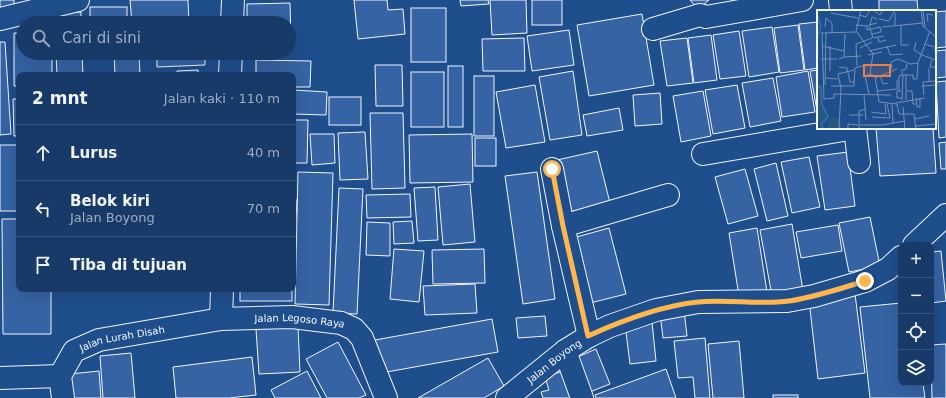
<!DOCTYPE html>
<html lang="id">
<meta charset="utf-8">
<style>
:root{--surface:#173a69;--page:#20416f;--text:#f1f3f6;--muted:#9eadc0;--line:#36547d}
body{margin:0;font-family:"DejaVu Sans",sans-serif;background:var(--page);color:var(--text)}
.controls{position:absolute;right:12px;bottom:12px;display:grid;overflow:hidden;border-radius:8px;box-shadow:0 4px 16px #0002}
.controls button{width:36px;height:36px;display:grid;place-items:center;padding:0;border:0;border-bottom:1px solid var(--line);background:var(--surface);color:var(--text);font:20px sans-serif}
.stop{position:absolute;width:12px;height:12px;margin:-9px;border:3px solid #ffb74d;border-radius:50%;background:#fff}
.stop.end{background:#ffb74d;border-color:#fff;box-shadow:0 1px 4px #0008}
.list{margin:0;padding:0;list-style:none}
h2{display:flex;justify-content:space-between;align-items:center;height:52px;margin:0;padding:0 16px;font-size:17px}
h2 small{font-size:13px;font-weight:400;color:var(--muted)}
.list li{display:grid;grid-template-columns:26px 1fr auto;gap:12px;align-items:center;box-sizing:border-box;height:56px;padding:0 16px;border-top:1px solid var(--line)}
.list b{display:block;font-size:15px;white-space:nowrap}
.list p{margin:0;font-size:13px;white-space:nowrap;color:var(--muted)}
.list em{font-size:13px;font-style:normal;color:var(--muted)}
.icon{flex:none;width:22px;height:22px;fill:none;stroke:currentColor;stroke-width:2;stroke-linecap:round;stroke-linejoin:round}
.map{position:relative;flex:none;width:946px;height:398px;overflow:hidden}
.search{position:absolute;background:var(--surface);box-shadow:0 4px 16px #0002;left:16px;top:16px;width:280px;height:44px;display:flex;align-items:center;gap:10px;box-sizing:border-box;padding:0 14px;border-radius:22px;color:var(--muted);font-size:15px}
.panel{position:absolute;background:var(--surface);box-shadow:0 4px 16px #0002;left:16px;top:72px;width:280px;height:220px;border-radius:8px}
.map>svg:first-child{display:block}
.building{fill:#3563a3;stroke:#f2f6ff}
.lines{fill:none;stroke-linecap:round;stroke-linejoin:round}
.minor-casing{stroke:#f2f6ff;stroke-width:24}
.minor{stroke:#1f4e8c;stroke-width:22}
.route{stroke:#ffb74d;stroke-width:5}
.labels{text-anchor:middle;stroke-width:3;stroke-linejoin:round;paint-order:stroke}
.street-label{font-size:10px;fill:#f2f6ff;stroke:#1f4e8c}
.inset-river{fill:none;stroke:#3b69a3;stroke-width:2}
.inset-road{fill:none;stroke:#7391ba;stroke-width:1}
.view{fill:#ea8049;fill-opacity:0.15;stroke:#ea8049;stroke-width:2}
.inset-edge{fill:none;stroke:#f2f6ff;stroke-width:2}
</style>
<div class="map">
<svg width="946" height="398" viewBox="0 0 946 398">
<rect width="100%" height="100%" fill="#1f4e8c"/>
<g class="building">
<rect x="0" y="0" width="14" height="12"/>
<polygon points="130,0 188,0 189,23 132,23"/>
<polygon points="354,0 387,0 388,10 403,9 405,34 358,39"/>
<polygon points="460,0 488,0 489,4 461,6"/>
<polygon points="490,0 526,0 527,33 492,35"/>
<rect x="532" y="0" width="30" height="25"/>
<polygon points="690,0 709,0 698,9"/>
<polygon points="879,0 917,0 918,11 879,11"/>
<polygon points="290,3 291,39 289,39 289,23 247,23 247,4"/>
<rect x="90" y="7" width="37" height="16"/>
<rect x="411" y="8" width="35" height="54"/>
<polygon points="946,11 946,47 935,48 935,12"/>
<polygon points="81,12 81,23 55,23 55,13"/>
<polygon points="642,14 654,85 589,96 577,25"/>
<polygon points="818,22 818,68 805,70 799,24"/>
<polygon points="798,25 804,70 780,73 774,28"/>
<polygon points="772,27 779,72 749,77 742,31"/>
<polygon points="569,30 574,65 532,71 527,36"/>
<polygon points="739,31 746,76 720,79 713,35"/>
<polygon points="14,33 23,33 23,53 52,53 52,75 19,75 19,86 14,86"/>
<polygon points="711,35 717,80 694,83 688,38"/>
<polygon points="524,38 525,71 483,71 482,39"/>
<polygon points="687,38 693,83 667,86 660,41"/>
<polygon points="0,42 5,42 11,134 0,135"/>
<polygon points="946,50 946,77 935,78 935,51"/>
<polygon points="56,53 82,53 83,75 57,75"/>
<polygon points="114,53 139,53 140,75 115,75"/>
<polygon points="157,53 205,53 205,65 157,67"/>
<polygon points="256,60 311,61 310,87 293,87 293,75 256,75"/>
<polygon points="375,65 402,65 403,106 376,106"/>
<rect x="448" y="66" width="15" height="61"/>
<polygon points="198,70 198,75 177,75 177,71"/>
<polygon points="818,70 818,111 817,111 810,71"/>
<polygon points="573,71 582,135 550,140 539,77"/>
<polygon points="808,71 815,112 782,117 776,77"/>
<rect x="411" y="72" width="33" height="55"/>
<rect x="474" y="76" width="20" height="60"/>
<polygon points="773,78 781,121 750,127 742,83"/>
<polygon points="946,81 946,137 939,138 936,82"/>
<polygon points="535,85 545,142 506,148 496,92"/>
<polygon points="737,85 745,128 713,134 705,90"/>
<polygon points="293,90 327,92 326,115 293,114"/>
<polygon points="703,91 711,136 681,142 673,96"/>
<polygon points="660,93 662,124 635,126 633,95"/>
<rect x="329" y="97" width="32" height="28"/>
<polygon points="13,99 19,99 19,136 14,136"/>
<polygon points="619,108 623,130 587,136 583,115"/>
<polygon points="370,113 403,113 405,188 372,189"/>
<polygon points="293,120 308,120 307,163 293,163"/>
<polygon points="876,128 933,128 936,173 880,176"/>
<polygon points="365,132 368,179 340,180 338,133"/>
<polygon points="310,134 334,134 335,163 312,165"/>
<polygon points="472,134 473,182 410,183 409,135"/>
<rect x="475" y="138" width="21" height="28"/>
<polygon points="946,142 946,169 941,169 939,143"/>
<rect x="0" y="145" width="19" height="66"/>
<polygon points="597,151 610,203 570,212 557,160"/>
<polygon points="848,152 855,206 825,210 817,156"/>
<polygon points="809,157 820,207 792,213 781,162"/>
<polygon points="776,163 788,216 767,221 754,169"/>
<polygon points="745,169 758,216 728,224 715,177"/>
<polygon points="298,172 333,173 329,305 295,304"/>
<polygon points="537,172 555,299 523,304 505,176"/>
<polygon points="470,184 475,242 443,245 438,187"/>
<polygon points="435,187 438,240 418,241 414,188"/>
<polygon points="339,188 363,189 357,314 333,313"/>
<polygon points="410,194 411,217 367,218 366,195"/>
<polygon points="293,200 297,200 295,234 293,234"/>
<polygon points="870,217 880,266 849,272 839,223"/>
<polygon points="2,219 19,219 19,289 51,289 51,334 3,334"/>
<polygon points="412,221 414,243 394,244 393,222"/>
<polygon points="367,222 390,223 390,256 366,255"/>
<polygon points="792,224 803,291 772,296 760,230"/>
<polygon points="838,225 842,251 801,258 796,232"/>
<polygon points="609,228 626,294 590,303 573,238"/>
<polygon points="757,228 767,292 739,296 729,233"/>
<polygon points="394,249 424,251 419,302 390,299"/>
<polygon points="484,249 485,283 433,284 432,250"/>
<polygon points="941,251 946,301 931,303 931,252"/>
<polygon points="475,284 477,313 425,315 423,286"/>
<rect x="53" y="289" width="102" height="2"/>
<rect x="240" y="289" width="52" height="12"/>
<polygon points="855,294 865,373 818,379 809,300"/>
<polygon points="901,303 901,383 923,383 925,398 870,398 860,307"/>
<polygon points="684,310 687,336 663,338 660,313"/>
<polygon points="545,316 547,336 518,338 516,318"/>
<polygon points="492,319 498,352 381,373 375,340"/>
<polygon points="652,322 656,361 630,364 625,324"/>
<polygon points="298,327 300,372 259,374 256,329"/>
<polygon points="705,338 710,398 695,398 693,377 678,378 674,341"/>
<polygon points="739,341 744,398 713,398 708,344"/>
<polygon points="338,342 366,395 359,398 327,398 306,359"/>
<polygon points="946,344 946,398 932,398 931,345"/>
<polygon points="596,349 610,384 587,393 573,359"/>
<polygon points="131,353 135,398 103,398 100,356"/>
<polygon points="252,357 256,395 229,398 176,398 173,367"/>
<polygon points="488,358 504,386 484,398 418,398"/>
<polygon points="666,369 676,398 596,398 595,395"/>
<polygon points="566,370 575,398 543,398 541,392 549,390 545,377"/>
<polygon points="99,371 101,398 72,398 70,374"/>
<polygon points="307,371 321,398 275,398 271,390"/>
<rect x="773" y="395" width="25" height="3"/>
</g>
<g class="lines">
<defs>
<g id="minor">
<polyline points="840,0 841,11"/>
<polyline points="0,19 78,0"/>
<polyline points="232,23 233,0"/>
<polyline points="653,29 700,15 706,17 802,0"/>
<polyline points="230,75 231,53"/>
<polyline points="855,128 859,162"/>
<polyline points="703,154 855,128"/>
<polyline points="552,169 563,226 589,336"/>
<polyline points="563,226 668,195"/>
<polyline points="914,245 946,215"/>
<polyline points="221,319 222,289"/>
<polyline points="565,351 582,398"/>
<polyline points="0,378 60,376"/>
<path id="s1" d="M 63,398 L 60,376 L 74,351 L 99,340 L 221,319 L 292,317 L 341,323 L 354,329 L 362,338 L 386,398"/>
<path id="s2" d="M 507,398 L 565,351 L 589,336 L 610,326 L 656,310 L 698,302 L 787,301 L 814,296 L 865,281 L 888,269 L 901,257"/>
</g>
</defs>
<use href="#minor" class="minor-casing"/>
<use href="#minor" class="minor"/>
</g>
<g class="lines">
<path class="route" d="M 552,169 L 563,226 L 588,336 C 623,320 660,306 698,302 C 728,299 759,305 789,301 C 815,297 840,289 865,281"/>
</g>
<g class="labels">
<g class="street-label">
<text dy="4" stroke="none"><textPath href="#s1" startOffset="281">Jalan Legoso Raya</textPath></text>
<text dy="4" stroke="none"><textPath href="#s1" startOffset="101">Jalan Lurah Disah</textPath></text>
<text dy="4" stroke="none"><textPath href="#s2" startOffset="60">Jalan Boyong</textPath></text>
</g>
</g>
<g transform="translate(817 10)">
<rect width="119" height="119" fill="#1f4e8c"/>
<path d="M 0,77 L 3,78 L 4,96 L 9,107 L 0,114 ZM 12,108 L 22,108 L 23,111 L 26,111 L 24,119 L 10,119 Z" fill="#245a82"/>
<path class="inset-river" d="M 0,4 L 4,16 L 0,29M 0,76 L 4,77 L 5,95 L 11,107 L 4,114 L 6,119"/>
<path class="inset-road" d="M 44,0 L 39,21 L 56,44 L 53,64M 56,0 L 63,5 L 66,0M 75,0 L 78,3 L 78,15M 104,0 L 106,16 L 119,27M 106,0 L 108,17M 14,3 L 41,8M 42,5 L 49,7 L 53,0M 62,9 L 72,11 L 76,3M 111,12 L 110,4 L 116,5M 60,13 L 52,15 L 56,28 L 67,26M 39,15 L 51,16M 53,15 L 55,7 L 60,9M 84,15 L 84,35 L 92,35M 50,16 L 50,20 L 63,17 L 64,22 L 55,24M 8,17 L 9,8 L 15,13 L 15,23M 65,17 L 106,13M 4,23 L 39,22M 5,23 L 7,89 L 17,88 L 17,84 L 74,85M 61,27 L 62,32 L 69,30M 99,32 L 97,40 L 105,45M 107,34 L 118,37 L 118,41M 5,36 L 27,41M 13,36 L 13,61M 70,36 L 73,45 L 86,44M 43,38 L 55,32M 52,41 L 79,35M 51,45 L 65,42M 105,45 L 119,50M 27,47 L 44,46M 4,49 L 20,49M 22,49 L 27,47 L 28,24M 81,49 L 93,54 L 101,53M 115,50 L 113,57 L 119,57M 40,56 L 39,34 L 55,28M 22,57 L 30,58 L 33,72 L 37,72M 112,58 L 112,72M 75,59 L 74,52 L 81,49M 53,64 L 58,66 L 62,92 L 80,94 L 82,104 L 97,104 L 99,119M 63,65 L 66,74 L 71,73M 85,65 L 85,60 L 89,59 L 90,54M 86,65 L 96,65 L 96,69M 89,65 L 89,80M 9,68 L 21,69M 58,68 L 80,59M 96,69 L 100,69 L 101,53 L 113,21M 8,75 L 9,23M 14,76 L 37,76 L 38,58 L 53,54M 105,76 L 119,75M 24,78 L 21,64 L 37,60M 60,81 L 80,79 L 80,70M 82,81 L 82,66 L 85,65M 84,81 L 80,81 L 80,88 L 85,88M 52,84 L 48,66 L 53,64M 47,85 L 49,110M 107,85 L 106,72 L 119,71M 99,88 L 100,97 L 103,97 L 103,88M 85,90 L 86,65M 89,90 L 89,81 L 95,81 L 96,94 L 99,94M 79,93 L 108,88M 75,94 L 76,113M 86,97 L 88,119M 54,102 L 69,104 L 68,94M 32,105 L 46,105M 55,107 L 73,108 L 70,94M 98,109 L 112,106M 43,115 L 65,115M 65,115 L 88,111M 99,116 L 119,114M 22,119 L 24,78M 31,119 L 31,114 L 41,115M 42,119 L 42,101 L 49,99"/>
<path class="view" d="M 47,55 L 73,55 L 73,66 L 47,66 Z"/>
<rect width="119" height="119" class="inset-edge"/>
</g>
</svg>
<div class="controls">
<button>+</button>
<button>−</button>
<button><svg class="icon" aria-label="locate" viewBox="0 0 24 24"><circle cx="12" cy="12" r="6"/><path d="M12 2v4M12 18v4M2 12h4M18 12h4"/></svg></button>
<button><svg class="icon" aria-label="layers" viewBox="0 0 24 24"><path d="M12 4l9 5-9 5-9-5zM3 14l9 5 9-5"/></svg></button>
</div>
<div class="stop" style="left:552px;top:169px"></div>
<div class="stop end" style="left:865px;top:281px"></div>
<div class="search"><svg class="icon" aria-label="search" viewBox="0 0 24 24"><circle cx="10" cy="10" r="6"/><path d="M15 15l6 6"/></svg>Cari di sini</div>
<section class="panel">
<h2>2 mnt<small>Jalan kaki · 110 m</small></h2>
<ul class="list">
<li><svg class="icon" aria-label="ahead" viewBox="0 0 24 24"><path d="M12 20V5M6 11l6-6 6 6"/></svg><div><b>Lurus</b></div><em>40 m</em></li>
<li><svg class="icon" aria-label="left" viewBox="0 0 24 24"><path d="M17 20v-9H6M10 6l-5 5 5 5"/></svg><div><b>Belok kiri</b><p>Jalan Boyong</p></div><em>70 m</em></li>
<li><svg class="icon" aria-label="arrive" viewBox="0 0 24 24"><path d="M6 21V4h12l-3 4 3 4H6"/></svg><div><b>Tiba di tujuan</b></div></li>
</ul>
</section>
</div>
